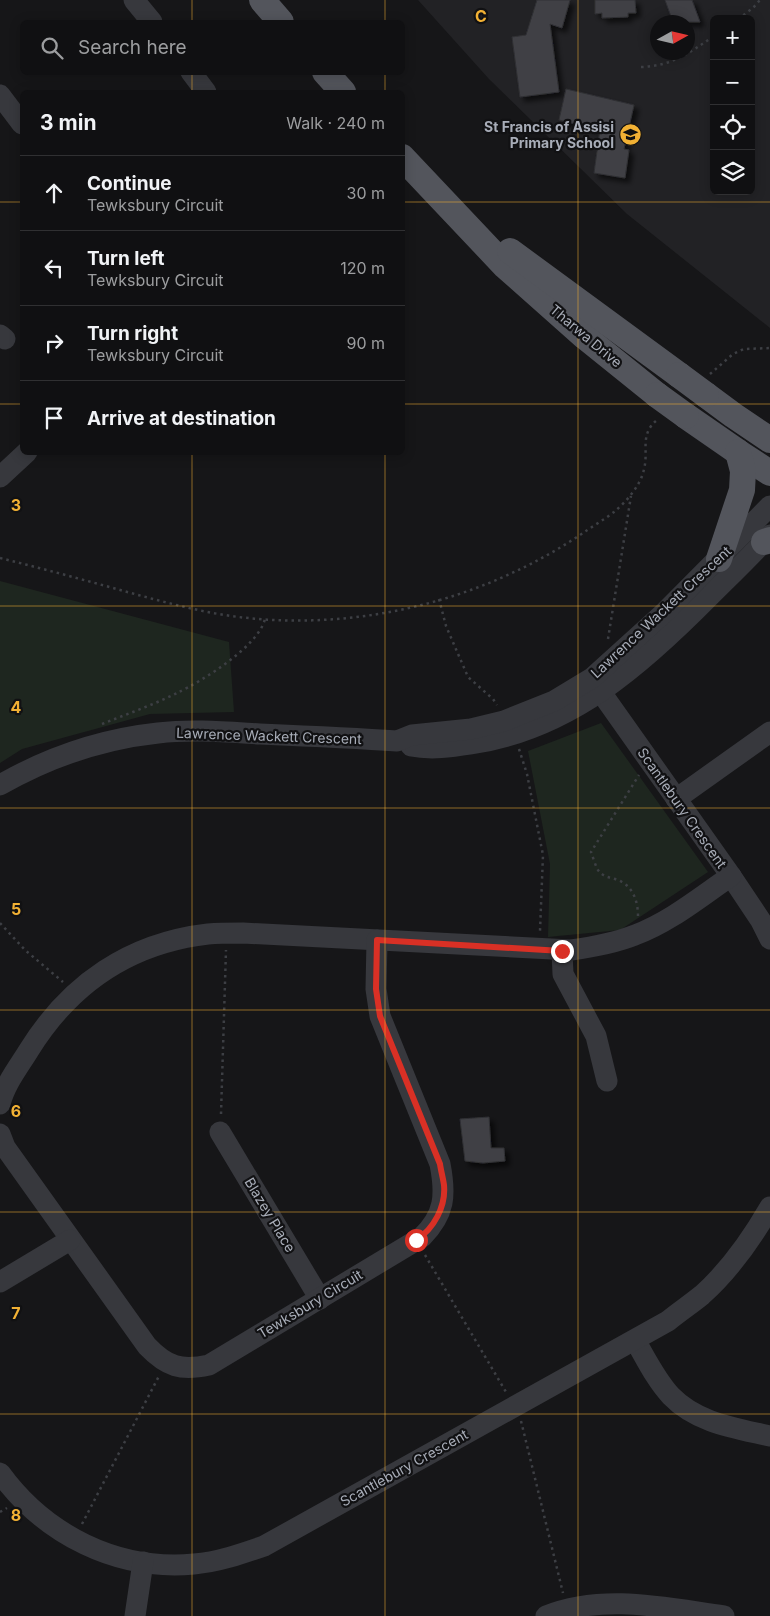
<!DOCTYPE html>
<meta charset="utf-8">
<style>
:root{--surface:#101012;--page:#19191b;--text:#f1f3f6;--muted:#9c9d9f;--line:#303032}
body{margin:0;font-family:Inter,sans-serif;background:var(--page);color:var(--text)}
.controls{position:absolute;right:15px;top:15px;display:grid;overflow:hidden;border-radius:8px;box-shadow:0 2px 12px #0003}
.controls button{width:45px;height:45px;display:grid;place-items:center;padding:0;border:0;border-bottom:1px solid var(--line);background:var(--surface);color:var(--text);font:25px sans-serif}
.compass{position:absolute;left:650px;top:15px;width:45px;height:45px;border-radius:50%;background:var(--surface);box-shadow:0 2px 12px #0003;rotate:82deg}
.stop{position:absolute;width:15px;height:15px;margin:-11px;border:4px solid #d93025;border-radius:50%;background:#fff}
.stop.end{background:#d93025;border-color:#fff;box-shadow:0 1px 5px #0008}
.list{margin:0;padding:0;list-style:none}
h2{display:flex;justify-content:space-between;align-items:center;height:65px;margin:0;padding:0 20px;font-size:21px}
h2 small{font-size:16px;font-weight:400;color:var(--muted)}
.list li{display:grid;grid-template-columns:32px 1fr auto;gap:15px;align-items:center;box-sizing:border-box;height:75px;padding:0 20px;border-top:1px solid var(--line)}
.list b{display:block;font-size:19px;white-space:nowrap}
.list p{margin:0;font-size:16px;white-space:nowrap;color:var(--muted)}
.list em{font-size:16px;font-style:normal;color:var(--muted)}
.icon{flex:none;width:28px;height:28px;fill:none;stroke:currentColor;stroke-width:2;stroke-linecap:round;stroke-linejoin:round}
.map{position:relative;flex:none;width:770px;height:1616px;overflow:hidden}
.search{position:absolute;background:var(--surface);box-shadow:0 2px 12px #0003;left:20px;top:20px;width:385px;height:55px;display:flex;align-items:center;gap:12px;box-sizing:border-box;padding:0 18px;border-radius:8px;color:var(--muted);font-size:19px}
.panel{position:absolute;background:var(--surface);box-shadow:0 2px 12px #0003;left:20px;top:90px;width:385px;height:365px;border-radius:8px}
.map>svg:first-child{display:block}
.built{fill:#222225;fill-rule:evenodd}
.green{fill:#1e261f}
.building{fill:#404145;stroke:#303034;filter:url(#shadow)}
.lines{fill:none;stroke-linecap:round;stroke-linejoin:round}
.path{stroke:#3d3f44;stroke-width:2.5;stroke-dasharray:2.5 4;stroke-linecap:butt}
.minor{stroke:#37383d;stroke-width:21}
.major{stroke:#53555c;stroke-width:26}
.major-bridge{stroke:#53555c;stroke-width:26}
.route{stroke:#d93025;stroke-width:6}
.grid{fill:none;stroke:#f2b134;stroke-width:1;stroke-opacity:0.55}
.labels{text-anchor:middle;stroke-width:4.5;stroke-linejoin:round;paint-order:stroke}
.poi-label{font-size:14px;font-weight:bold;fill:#a8adb8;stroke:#111113;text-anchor:end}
.street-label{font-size:14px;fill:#a8adb8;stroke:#111113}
.grid-label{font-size:16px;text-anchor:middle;font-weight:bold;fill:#f2b134;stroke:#111113;stroke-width:4.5;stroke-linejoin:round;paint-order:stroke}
</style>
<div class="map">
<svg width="770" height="1616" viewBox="0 0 770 1616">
<defs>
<filter id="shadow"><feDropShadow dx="4.5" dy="4.5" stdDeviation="2.5" flood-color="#0009"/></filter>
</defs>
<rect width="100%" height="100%" fill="#161618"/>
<path class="built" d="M 418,0 L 770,0 L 770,328 L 627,214 L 489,79 ZM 714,19 L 751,19 L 751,191 L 714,191 ZM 658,22 L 688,22 L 688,52 L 658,52 Z"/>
<g class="green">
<polygon points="0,581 229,642 234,712 150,714 22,749 0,763"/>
<polygon points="601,723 708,872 620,930 548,937 550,864 528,751"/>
</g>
<g class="building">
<polygon points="537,0 570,0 562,28 550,24 559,92 520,97 512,37 526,35"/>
<polygon points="595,0 635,0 636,13 628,13 628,17 602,18 602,13 595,14"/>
<polygon points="665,0 692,0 700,22 673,22"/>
<polygon points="566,89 634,105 624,149 629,150 625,178 594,173 600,130 559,120"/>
<polygon points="489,1117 491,1148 504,1148 505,1161 483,1163 465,1161 460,1119"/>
</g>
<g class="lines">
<g class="path">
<polyline points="738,19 753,8 760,0"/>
<path d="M 641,67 C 672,66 689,53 714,36"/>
<polyline points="710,374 733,354 744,349 770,348"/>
<path d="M 0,558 C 44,569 88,581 131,593 C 164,602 197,611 231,616 C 353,633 481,602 583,533 C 593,526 605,519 614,512 C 627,501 641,485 644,469 C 649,450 639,435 657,420"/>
<polyline points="439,599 446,626 468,677 493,699 497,705"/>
<polyline points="608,639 631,496"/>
<path d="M 102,724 C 127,714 153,705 177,693 C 202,681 258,647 265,619"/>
<polyline points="519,749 527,774 543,855 540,931"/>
<path d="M 638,916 C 638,903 634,889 622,882 C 614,877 604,879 598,870 C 595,865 593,857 591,852 L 639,775"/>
<polyline points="0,923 25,950 63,982"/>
<polyline points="221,1114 226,950"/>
<polyline points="425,1255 506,1392"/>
<polyline points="521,1421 563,1593"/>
<polyline points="0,1512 7,1508"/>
<polyline points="82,1524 159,1376"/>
</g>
<g class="minor">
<polyline points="134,0 152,22"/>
<polyline points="191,72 206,92"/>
<polyline points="0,95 22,124"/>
<polyline points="0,335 5,339"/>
<polyline points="0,477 27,452"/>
<polyline points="593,681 731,876 761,921 770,939"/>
<path d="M 411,746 C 431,750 452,747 471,744 C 571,729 643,664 711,595 C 731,575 751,556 770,535"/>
<path d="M 0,785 C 49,757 102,739 158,733 C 192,729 226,732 260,734 C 306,736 352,738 397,741 L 412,735 L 471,729 L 504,721 L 554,701 L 592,678 L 666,611 L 770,506"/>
<polyline points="676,799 770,732"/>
<polyline points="562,951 563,974 596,1036 607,1081"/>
<path d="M 0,1104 C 5,1084 18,1068 29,1050 C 70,984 130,943 208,934 C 219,933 231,933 243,933 L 571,950 C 593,947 615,943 635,935 C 670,922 700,897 731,876"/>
<polyline points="220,1132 320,1299"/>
<path d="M 0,1134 L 5,1147 L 147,1346 C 167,1367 181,1371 209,1365 L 422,1237 C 445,1214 446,1195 440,1164 L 380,1016 L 376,989 L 377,940"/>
<polyline points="0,1282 70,1240"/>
<path d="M 635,1340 C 646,1359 656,1380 671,1396 C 697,1423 735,1428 770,1436"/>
<path d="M 0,1473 C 45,1535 117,1571 194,1564 C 218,1562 241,1554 264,1546 L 668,1321 C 679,1312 691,1304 702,1295 C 730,1270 751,1240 770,1207"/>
<polyline points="135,1616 143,1562"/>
<path d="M 546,1616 C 604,1593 666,1608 724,1616"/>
</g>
<g class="major">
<polyline points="262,0 281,22"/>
<polyline points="325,72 343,92"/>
<polyline points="402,157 505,266 585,337 657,395"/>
<polyline points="510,251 679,375"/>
<polyline points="706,395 733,415 770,440"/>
<polyline points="686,416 738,452 770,473"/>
<polyline points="764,542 770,540"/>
<polyline points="719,559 742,490 743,471 738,452"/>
</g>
<g class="major-bridge">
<polyline points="679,375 706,395"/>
<polyline points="657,395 686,416"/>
</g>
</g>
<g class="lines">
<path class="route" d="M 416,1240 C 434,1229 446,1206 444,1185 C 443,1178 441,1171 440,1164 L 380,1016 L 376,989 L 377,940 L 562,951"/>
</g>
<path class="grid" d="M 192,0 L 192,22M 385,0 L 385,22M 578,0 L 578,1616M 192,72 L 192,92M 385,72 L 385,92M 0,202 L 22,202M 402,202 L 770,202M 0,404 L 22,404M 402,404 L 770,404M 192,452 L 192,1616M 385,452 L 385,1616M 0,606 L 770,606M 0,808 L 770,808M 0,1010 L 770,1010M 0,1212 L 770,1212M 0,1414 L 770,1414"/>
<defs>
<symbol id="school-disc" viewBox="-11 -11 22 22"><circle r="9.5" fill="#f2b134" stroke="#111113"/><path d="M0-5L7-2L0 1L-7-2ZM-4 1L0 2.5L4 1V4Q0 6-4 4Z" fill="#111"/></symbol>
</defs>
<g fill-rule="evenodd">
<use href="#school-disc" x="618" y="122" width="25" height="25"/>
</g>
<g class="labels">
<g class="poi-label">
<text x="614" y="132">St Francis of Assisi<tspan x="614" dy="16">Primary School</tspan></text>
</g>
<g class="street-label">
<text transform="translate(586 336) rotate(40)" y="5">Tharwa Drive</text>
<text transform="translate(661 612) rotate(-43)" y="5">Lawrence Wackett Crescent</text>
<text transform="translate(269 736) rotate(2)" y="5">Lawrence Wackett Crescent</text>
<text transform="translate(682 808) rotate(55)" y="5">Scantlebury Crescent</text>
<text transform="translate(270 1215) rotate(59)" y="5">Blazey Place</text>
<text transform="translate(310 1304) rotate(-31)" y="5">Tewksbury Circuit</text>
<text transform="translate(404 1468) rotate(-29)" y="5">Scantlebury Crescent</text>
</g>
</g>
<g class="grid-label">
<text x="481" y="22">C</text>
<text x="16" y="511">3</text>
<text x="16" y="713">4</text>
<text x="16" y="915">5</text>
<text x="16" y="1117">6</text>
<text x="16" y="1319">7</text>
<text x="16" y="1521">8</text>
</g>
</svg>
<div class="controls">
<button>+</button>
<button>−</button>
<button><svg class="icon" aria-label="locate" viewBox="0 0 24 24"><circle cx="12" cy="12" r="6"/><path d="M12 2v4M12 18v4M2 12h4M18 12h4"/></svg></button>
<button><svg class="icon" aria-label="layers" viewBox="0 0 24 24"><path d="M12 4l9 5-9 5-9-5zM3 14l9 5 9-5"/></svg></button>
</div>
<svg class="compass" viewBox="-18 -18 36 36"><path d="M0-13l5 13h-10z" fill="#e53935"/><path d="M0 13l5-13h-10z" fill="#9c9d9f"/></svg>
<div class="stop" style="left:416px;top:1240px"></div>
<div class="stop end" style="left:562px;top:951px"></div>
<div class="search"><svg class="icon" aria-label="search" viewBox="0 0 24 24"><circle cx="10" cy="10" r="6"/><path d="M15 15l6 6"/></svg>Search here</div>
<section class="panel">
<h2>3 min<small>Walk · 240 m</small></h2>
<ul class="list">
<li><svg class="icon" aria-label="ahead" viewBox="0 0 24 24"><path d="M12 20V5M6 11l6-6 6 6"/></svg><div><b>Continue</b><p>Tewksbury Circuit</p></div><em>30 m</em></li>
<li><svg class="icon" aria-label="left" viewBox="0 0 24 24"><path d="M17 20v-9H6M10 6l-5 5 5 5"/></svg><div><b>Turn left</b><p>Tewksbury Circuit</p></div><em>120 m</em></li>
<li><svg class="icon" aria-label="right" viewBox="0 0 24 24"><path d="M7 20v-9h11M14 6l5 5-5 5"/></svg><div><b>Turn right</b><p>Tewksbury Circuit</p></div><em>90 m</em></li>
<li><svg class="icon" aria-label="arrive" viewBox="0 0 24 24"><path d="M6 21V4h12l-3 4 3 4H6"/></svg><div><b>Arrive at destination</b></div></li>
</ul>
</section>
</div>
